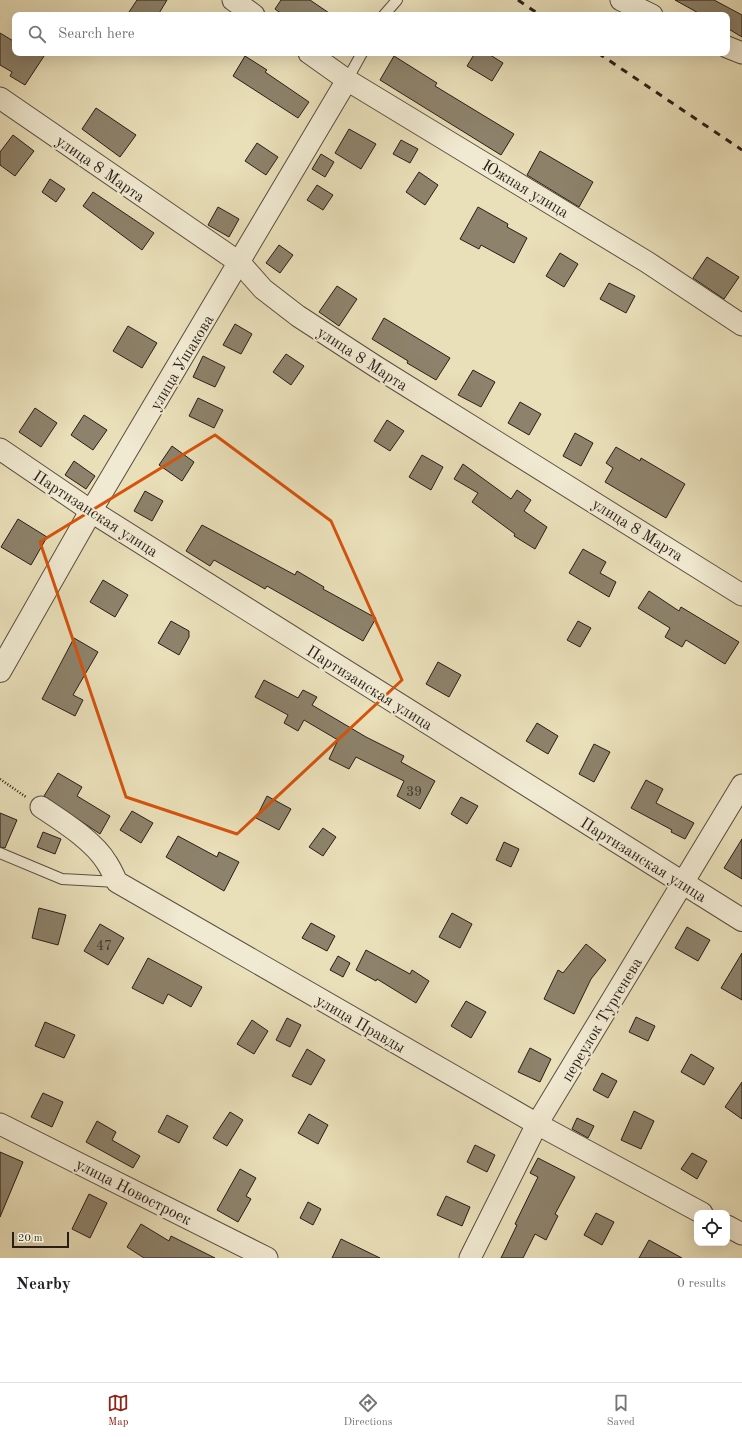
<!DOCTYPE html>
<meta charset="utf-8">
<style>
:root{--surface:#fff;--page:#f2f2f2;--text:#202124;--muted:#757577;--line:#e0e0e0;--accent:#8f2418}
body{margin:0;font-family:"Old Standard TT",serif;background:var(--page);color:var(--text)}
.controls{position:absolute;right:12px;bottom:12px;display:grid;overflow:hidden;border-radius:8px;box-shadow:0 4px 16px #0002}
.controls button{width:36px;height:36px;display:grid;place-items:center;padding:0;border:0;border-bottom:1px solid var(--line);background:var(--surface);color:var(--text);font:20px sans-serif}
.scale{position:absolute;left:12px;bottom:10px;width:57px;box-sizing:border-box;padding-left:4px;border:2px solid #291e17;border-top:0;font-size:11px;line-height:14px;white-space:nowrap;color:#291e17;-webkit-text-stroke:3px #f1ead2;paint-order:stroke}
.list{margin:0;padding:0;list-style:none}
h2{display:flex;justify-content:space-between;align-items:center;height:52px;margin:0;padding:0 16px;font-size:17px}
h2 small{font-size:13px;font-weight:400;color:var(--muted)}
.icon{flex:none;width:22px;height:22px;fill:none;stroke:currentColor;stroke-width:2;stroke-linecap:round;stroke-linejoin:round}
.map{position:relative;flex:none;width:742px;height:1258px;overflow:hidden}
.search{position:absolute;background:var(--surface);box-shadow:0 4px 16px #0002;left:12px;right:12px;top:12px;height:44px;display:flex;align-items:center;gap:10px;box-sizing:border-box;padding:0 14px;border-radius:8px;color:var(--muted);font-size:15px}
.sheet{height:124px;background:var(--surface)}
nav{display:flex;justify-content:space-around;align-items:center;box-sizing:border-box;height:56px;border-top:1px solid var(--line);background:var(--surface);font-size:11px;color:var(--muted)}
nav a{display:grid;justify-items:center;gap:2px}
nav .on{color:var(--accent)}
.map>svg:first-child{display:block}
.building{fill:#8d826b;stroke:#291e17}
.lines{fill:none;stroke-linecap:round;stroke-linejoin:round}
.service-casing{stroke:#594e40;stroke-width:12}
.minor-casing{stroke:#594e40;stroke-width:23}
.tertiary-casing{stroke:#594e40;stroke-width:24}
.path{stroke:#291e17;stroke-width:2.5;stroke-dasharray:1 2;stroke-linecap:butt}
.service{stroke:#f1ead2;stroke-width:10}
.minor{stroke:#f1ead2;stroke-width:21}
.tertiary{stroke:#f1ead2;stroke-width:22}
.rail{stroke:#291e17;stroke-width:3;stroke-dasharray:7 7;stroke-linecap:butt}
.marked{fill:none;stroke:#d5530d;stroke-width:3;stroke-linejoin:round}
.labels{text-anchor:middle;stroke-width:4;stroke-linejoin:round;paint-order:stroke}
.number-label{font-size:14px;fill:#42372c}
.street-label{font-size:16px;fill:#291e17;stroke:#f1ead2}
</style>
<div class="map">
<svg width="742" height="1258" viewBox="0 0 742 1258">
<rect width="100%" height="100%" fill="#e9dfb9"/>
<filter id="stains"><feTurbulence type="fractalNoise" baseFrequency=".005" numOctaves="4"/><feColorMatrix values="0 0 0 0 .2 0 0 0 0 .09 0 0 0 0 .02 0 0 0 .5 -.17"/></filter>
<radialGradient id="worn" r=".72"><stop offset=".6" stop-color="#630" stop-opacity="0"/><stop offset="1" stop-color="#630" stop-opacity=".3"/></radialGradient>
<g class="building">
<polygon points="137,0 167,0 158,15 127,15"/>
<polygon points="281,0 310,0 332,15 283,15 275,9"/>
<polygon points="675,0 714,0 742,15 742,37 727,28 727,15 702,15"/>
<polygon points="0,33 15,42 15,53 46,53 25,85 10,76 12,72 0,65"/>
<polygon points="475,53 487,53 503,63 492,81 467,66"/>
<polygon points="245,56 267,70 265,72 309,102 298,118 233,76"/>
<polygon points="394,56 437,83 435,86 514,134 501,155 380,80"/>
<polygon points="96,108 136,135 120,157 82,129"/>
<polygon points="349,129 376,144 361,169 335,153"/>
<polygon points="13,135 34,151 15,176 0,165 0,152"/>
<polygon points="401,140 418,149 410,163 393,154"/>
<polygon points="257,143 278,157 266,175 245,161"/>
<polygon points="540,151 593,182 579,207 527,175"/>
<polygon points="321,154 334,162 325,177 312,169"/>
<polygon points="419,172 438,185 425,205 406,192"/>
<polygon points="50,179 65,189 56,202 42,192"/>
<polygon points="317,185 333,195 323,210 307,200"/>
<polygon points="93,192 154,233 142,250 83,206"/>
<polygon points="218,207 239,219 229,237 208,225"/>
<polygon points="478,207 508,224 507,227 527,238 514,263 481,245 479,249 460,239"/>
<polygon points="279,245 293,255 280,273 266,263"/>
<polygon points="560,253 578,264 564,287 546,276"/>
<polygon points="707,257 739,277 724,299 693,278"/>
<polygon points="609,283 635,296 626,313 600,299"/>
<polygon points="337,286 357,299 339,326 319,312"/>
<polygon points="384,318 450,358 436,380 407,363 408,361 372,339"/>
<polygon points="235,324 252,334 241,354 223,345"/>
<polygon points="128,326 157,343 142,368 113,351"/>
<polygon points="286,354 304,366 291,385 273,372"/>
<polygon points="203,356 225,367 215,387 193,377"/>
<polygon points="473,370 495,382 481,407 458,395"/>
<polygon points="198,398 223,410 214,428 189,416"/>
<polygon points="520,402 541,414 529,435 508,423"/>
<polygon points="35,408 57,423 41,447 19,432"/>
<polygon points="84,415 107,430 93,450 71,435"/>
<polygon points="387,420 404,431 390,451 374,441"/>
<polygon points="575,433 593,443 581,466 563,456"/>
<polygon points="172,446 194,462 182,481 159,465"/>
<polygon points="616,447 640,461 641,458 685,484 666,518 605,482 613,468 606,463"/>
<polygon points="422,455 443,467 431,490 409,477"/>
<polygon points="74,461 95,476 86,489 65,475"/>
<polygon points="463,464 511,499 517,490 531,500 524,511 547,527 535,549 514,536 515,534 472,502 478,493 454,479"/>
<polygon points="145,491 163,501 152,521 134,511"/>
<polygon points="18,519 47,537 31,565 1,547"/>
<polygon points="202,525 295,575 297,571 324,587 323,589 376,618 363,641 267,586 265,589 214,560 210,566 186,551"/>
<polygon points="583,549 606,562 600,573 616,582 609,597 569,573"/>
<polygon points="103,580 128,595 115,617 90,602"/>
<polygon points="649,591 679,611 681,607 739,642 725,664 686,640 682,647 665,637 670,628 638,608"/>
<polygon points="171,621 189,631 189,637 179,655 158,643"/>
<polygon points="578,621 591,628 580,647 567,640"/>
<polygon points="74,638 98,652 73,695 83,700 75,716 42,699"/>
<polygon points="438,662 461,675 449,697 426,684"/>
<polygon points="264,680 298,698 303,690 317,697 312,705 366,737 404,756 401,762 435,781 420,809 397,796 404,781 356,757 349,769 329,759 338,740 304,720 298,731 284,723 288,715 255,697"/>
<polygon points="537,723 558,736 548,754 526,741"/>
<polygon points="594,744 610,752 594,782 579,774"/>
<polygon points="58,773 82,787 77,796 110,816 100,834 44,796"/>
<polygon points="646,780 663,789 656,803 694,823 685,839 671,832 672,830 631,808"/>
<polygon points="267,796 291,809 279,830 256,818"/>
<polygon points="461,797 478,806 467,824 451,814"/>
<polygon points="132,811 153,823 141,843 120,830"/>
<polygon points="0,813 17,820 5,848 0,847"/>
<polygon points="323,828 336,837 323,856 309,847"/>
<polygon points="43,832 61,839 55,854 37,847"/>
<polygon points="178,836 217,857 219,852 239,862 224,891 166,857"/>
<polygon points="742,839 742,879 724,868"/>
<polygon points="504,842 519,849 511,867 496,860"/>
<polygon points="39,908 66,915 58,945 32,938"/>
<polygon points="452,913 472,924 460,948 439,937"/>
<polygon points="311,923 335,936 327,951 302,938"/>
<polygon points="100,924 124,938 108,965 84,951"/>
<polygon points="687,927 710,940 698,961 675,948"/>
<polygon points="586,944 606,960 591,979 574,1014 544,999 558,970 563,973"/>
<polygon points="366,950 410,974 412,970 429,981 416,1003 377,979 376,981 356,970"/>
<polygon points="742,953 742,1000 721,988"/>
<polygon points="338,956 350,963 343,977 330,970"/>
<polygon points="148,958 202,987 191,1007 168,994 163,1004 132,988"/>
<polygon points="466,1001 486,1012 471,1038 451,1026"/>
<polygon points="636,1017 655,1026 648,1041 629,1032"/>
<polygon points="287,1018 301,1025 290,1047 276,1040"/>
<polygon points="252,1020 268,1031 254,1054 237,1044"/>
<polygon points="45,1022 75,1035 64,1058 35,1046"/>
<polygon points="530,1048 551,1059 540,1082 518,1072"/>
<polygon points="307,1049 325,1060 311,1085 292,1076"/>
<polygon points="691,1054 714,1068 704,1085 681,1072"/>
<polygon points="602,1073 617,1081 608,1098 593,1090"/>
<polygon points="742,1082 742,1119 725,1107"/>
<polygon points="43,1093 63,1102 52,1127 31,1117"/>
<polygon points="634,1111 654,1121 641,1149 621,1140"/>
<polygon points="230,1112 243,1120 227,1146 213,1138"/>
<polygon points="309,1114 328,1125 318,1144 298,1133"/>
<polygon points="167,1115 188,1126 179,1143 158,1132"/>
<polygon points="577,1118 594,1126 588,1138 572,1129"/>
<polygon points="97,1121 116,1132 112,1140 140,1156 133,1168 86,1142"/>
<polygon points="475,1145 495,1155 487,1172 467,1162"/>
<polygon points="0,1152 23,1162 0,1217"/>
<polygon points="692,1153 707,1161 697,1179 681,1169"/>
<polygon points="538,1158 575,1177 555,1214 558,1216 546,1240 535,1234 523,1258 501,1258 517,1225 515,1224 538,1177 530,1173"/>
<polygon points="240,1169 256,1178 246,1196 251,1199 238,1222 217,1210"/>
<polygon points="89,1194 107,1203 90,1238 72,1229"/>
<polygon points="446,1196 470,1207 462,1226 437,1215"/>
<polygon points="308,1202 321,1209 313,1225 300,1218"/>
<polygon points="596,1213 614,1222 602,1245 584,1235"/>
<polygon points="141,1224 169,1241 171,1236 215,1258 144,1258 127,1247"/>
<polygon points="341,1239 380,1258 332,1258"/>
<polygon points="649,1240 682,1258 639,1258"/>
</g>
<g class="lines">
<defs>
<g id="service">
<polyline points="384,15 397,0"/>
<polyline points="347,80 362,53"/>
<polyline points="0,853 62,879 117,882"/>
</g>
<g id="minor">
<polyline points="233,0 254,15"/>
<polyline points="621,0 652,15"/>
<polyline points="727,47 742,53"/>
<polyline points="309,53 347,80 647,262 742,325"/>
<polyline points="0,98 240,263 263,289 298,316 375,366 742,595"/>
<polyline points="0,449 91,511 347,80"/>
<path d="M 41,807 C 62,821 94,841 107,863 C 111,869 114,876 117,882 L 537,1124 L 702,1213"/>
<polyline points="0,1124 267,1258"/>
<polyline points="727,1226 742,1234"/>
<polyline points="470,1258 537,1124 742,785"/>
</g>
<polyline id="tertiary" points="0,671 91,511 742,920"/>
</defs>
<use href="#service" class="service-casing"/>
<use href="#minor" class="minor-casing"/>
<use href="#tertiary" class="tertiary-casing"/>
<polyline class="path" points="0,779 26,797"/>
<use href="#service" class="service"/>
<use href="#minor" class="minor"/>
<use href="#tertiary" class="tertiary"/>
<g class="rail">
<polyline points="518,0 540,15"/>
<polyline points="598,53 742,150"/>
</g>
</g>
<path class="marked" d="M 215,435 L 331,521 L 402,680 L 237,834 L 126,797 L 40,542 Z"/>
<g class="labels">
<g class="number-label">
<text x="414" y="796">39</text>
<text x="104" y="950">47</text>
</g>
<g class="street-label">
<text transform="translate(101 168) rotate(35)" y="6">улица 8 Марта</text>
<text transform="translate(526 188) rotate(31)" y="6">Южная улица</text>
<text transform="translate(363 358) rotate(33)" y="6">улица 8 Марта</text>
<text transform="translate(181 362) rotate(-59)" y="6">улица Ушакова</text>
<text transform="translate(96 513) rotate(33)" y="6">Партизанская улица</text>
<text transform="translate(638 529) rotate(32)" y="6">улица 8 Марта</text>
<text transform="translate(370 687) rotate(32)" y="6">Партизанская улица</text>
<text transform="translate(644 859) rotate(32)" y="6">Партизанская улица</text>
<text transform="translate(601 1019) rotate(-59)" y="6">переулок Тургенева</text>
<text transform="translate(361 1023) rotate(30)" y="6">улица Правды</text>
<text transform="translate(134 1191) rotate(27)" y="6">улица Новостроек</text>
</g>
</g>
<rect width="100%" height="100%" filter="url(#stains)"/>
<rect width="100%" height="100%" fill="url(#worn)"/>
</svg>
<div class="controls">
<button><svg class="icon" aria-label="locate" viewBox="0 0 24 24"><circle cx="12" cy="12" r="6"/><path d="M12 2v4M12 18v4M2 12h4M18 12h4"/></svg></button>
</div>
<div class="scale">20 m</div>
<div class="search"><svg class="icon" aria-label="search" viewBox="0 0 24 24"><circle cx="10" cy="10" r="6"/><path d="M15 15l6 6"/></svg>Search here</div>
</div>
<section class="sheet">
<h2>Nearby<small>0 results</small></h2>
<ul class="list">
</ul>
</section>
<nav>
<a class="on"><svg class="icon" aria-label="map" viewBox="0 0 24 24"><path d="M3 6l6-2 6 2 6-2v14l-6 2-6-2-6 2zM9 4v14M15 6v14"/></svg>Map</a>
<a><svg class="icon" aria-label="directions" viewBox="0 0 24 24"><path d="M12 3l9 9-9 9-9-9zM9 14v-3h6M13 9l2 2-2 2"/></svg>Directions</a>
<a><svg class="icon" aria-label="saved" viewBox="0 0 24 24"><path d="M7 4h10v16l-5-4-5 4z"/></svg>Saved</a>
</nav>
